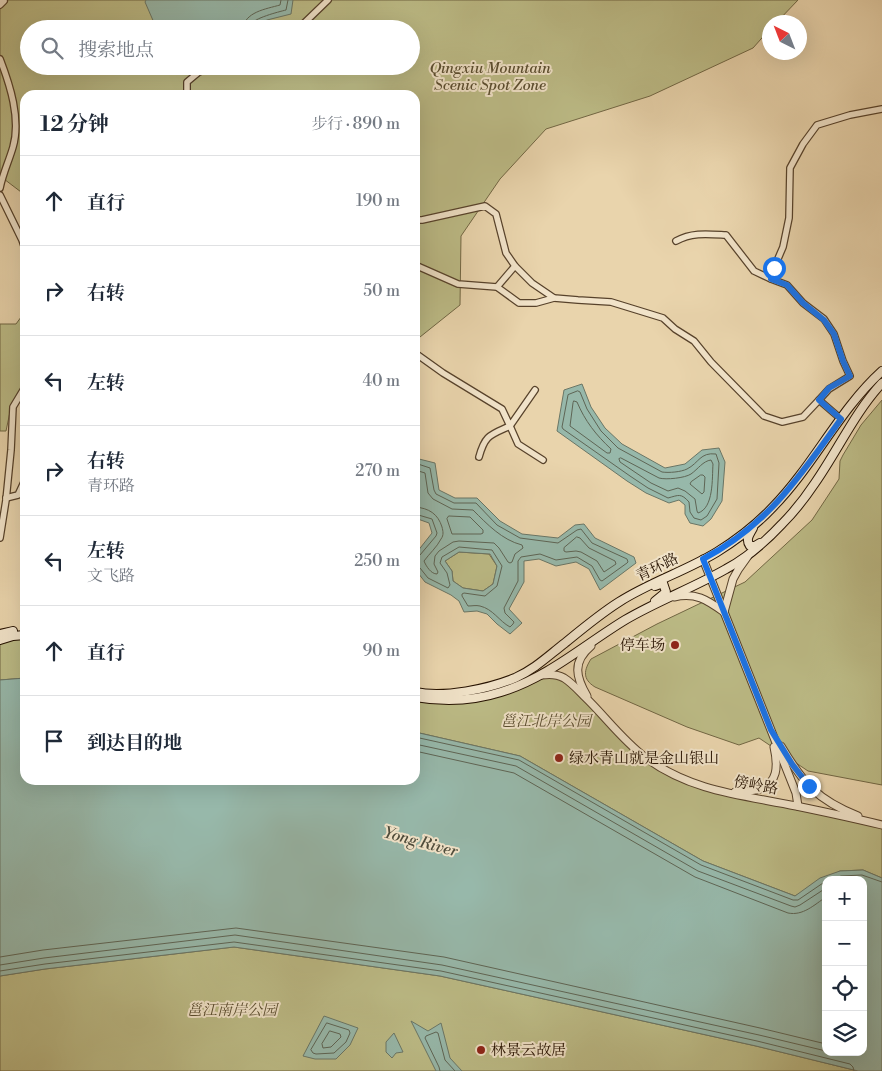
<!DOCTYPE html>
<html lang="zh">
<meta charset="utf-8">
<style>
:root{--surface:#fff;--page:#f6f6f7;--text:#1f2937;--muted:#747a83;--line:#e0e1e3}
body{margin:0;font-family:"Libre Bodoni","Noto Serif SC",serif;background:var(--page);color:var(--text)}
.controls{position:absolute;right:15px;bottom:15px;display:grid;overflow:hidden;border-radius:10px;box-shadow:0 5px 20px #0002}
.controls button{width:45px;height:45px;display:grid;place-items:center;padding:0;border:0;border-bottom:1px solid var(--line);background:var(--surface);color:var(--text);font:25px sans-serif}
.compass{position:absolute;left:762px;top:15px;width:45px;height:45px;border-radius:50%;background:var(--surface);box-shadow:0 5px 20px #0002;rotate:318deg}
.stop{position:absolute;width:15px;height:15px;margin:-11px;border:4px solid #1a73e8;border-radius:50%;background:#fff}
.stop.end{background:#1a73e8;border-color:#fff;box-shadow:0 1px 5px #0008}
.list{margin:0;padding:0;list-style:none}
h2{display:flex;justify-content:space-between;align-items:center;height:65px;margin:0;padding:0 20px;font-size:21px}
h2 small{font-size:16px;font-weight:400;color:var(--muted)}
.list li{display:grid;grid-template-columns:32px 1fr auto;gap:15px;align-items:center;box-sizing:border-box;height:90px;padding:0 20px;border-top:1px solid var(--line)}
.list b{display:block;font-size:19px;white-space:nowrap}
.list p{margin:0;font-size:16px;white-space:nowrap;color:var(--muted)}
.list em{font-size:16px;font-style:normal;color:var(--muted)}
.icon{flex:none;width:28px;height:28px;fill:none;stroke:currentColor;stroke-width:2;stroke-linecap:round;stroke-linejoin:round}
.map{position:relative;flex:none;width:882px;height:1071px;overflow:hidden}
.search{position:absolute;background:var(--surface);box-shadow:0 5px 20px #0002;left:20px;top:20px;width:400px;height:55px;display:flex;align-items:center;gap:12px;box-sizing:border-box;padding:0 18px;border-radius:28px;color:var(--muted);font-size:19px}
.panel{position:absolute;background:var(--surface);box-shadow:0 5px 20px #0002;left:20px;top:90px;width:400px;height:695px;border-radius:15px}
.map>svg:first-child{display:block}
.green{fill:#bcbb86;stroke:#716643;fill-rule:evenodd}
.water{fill:#97b8aa;stroke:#6a7666;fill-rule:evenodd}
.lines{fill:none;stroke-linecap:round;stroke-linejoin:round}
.shore{stroke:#5e6555;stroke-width:1}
.minor-casing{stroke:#57422b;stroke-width:8}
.tertiary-casing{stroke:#57422b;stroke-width:9}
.secondary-casing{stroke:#261200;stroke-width:10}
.minor{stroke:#f1e3c9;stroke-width:5.5}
.tertiary{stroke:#f1e3c9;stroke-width:7}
.secondary{stroke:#f1e3c9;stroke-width:8}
.route{stroke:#1a73e8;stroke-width:6}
.poi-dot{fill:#8f2418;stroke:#f1e3c9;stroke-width:2}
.labels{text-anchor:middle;stroke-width:4;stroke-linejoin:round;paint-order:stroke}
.park-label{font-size:15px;font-style:italic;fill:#5a4d2f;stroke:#f1e3c9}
.street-label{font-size:15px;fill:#261200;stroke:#f1e3c9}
.poi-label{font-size:15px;fill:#261200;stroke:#f1e3c9;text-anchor:start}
.water-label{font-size:16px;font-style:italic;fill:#4e4c3c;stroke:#f1e3c9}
</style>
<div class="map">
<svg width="882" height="1071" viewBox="0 0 882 1071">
<rect width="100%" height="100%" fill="#e9d4ac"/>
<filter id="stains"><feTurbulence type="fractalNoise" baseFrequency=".004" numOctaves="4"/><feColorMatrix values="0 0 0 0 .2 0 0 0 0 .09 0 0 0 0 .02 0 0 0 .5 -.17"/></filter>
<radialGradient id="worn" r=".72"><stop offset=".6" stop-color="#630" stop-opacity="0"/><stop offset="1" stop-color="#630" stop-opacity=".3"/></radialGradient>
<g class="green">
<path d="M 0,0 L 798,0 L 777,22 L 770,22 L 769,30 L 753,48 L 650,96 L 546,129 L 500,179 L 461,236 L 460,305 L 415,341 L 415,95 L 25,95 L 25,195 L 0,176 ZM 29,29 L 411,29 L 411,66 L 29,66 Z"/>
<polygon points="25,308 25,387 11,407 6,431 0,431 0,324 16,324 24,313"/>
<path d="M 882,400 L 882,785 L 808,771 L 759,738 L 739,745 L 687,727 L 595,687 C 582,679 584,670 591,659 L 657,624 L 745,582 L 812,520 L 839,479 L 840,461 L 843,455 L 861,425 Z"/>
<polygon points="459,552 489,554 497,566 493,584 483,591 463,588 453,581 452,571 445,561"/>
<polygon points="25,635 25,678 0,680 0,640"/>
<polygon points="538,675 563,677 627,742 683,780 882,825 882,878 863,870 840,871 795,896 703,861 520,756 415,732 415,697 482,697"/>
<polygon points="234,947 440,976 756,1046 858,1071 0,1071 0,976 45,969"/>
</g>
<g class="water">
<polygon points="146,0 293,0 291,14 267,20 250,29 158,29 155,25 145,2"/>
<polygon points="582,384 591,407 605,428 622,444 665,468 685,464 702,450 719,448 725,462 722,501 711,519 703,526 690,523 685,514 685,505 679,500 669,503 646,493 627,481 557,431 564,390"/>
<path d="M 415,458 L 435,463 L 439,490 L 455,498 L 477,498 L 500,521 L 522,534 L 558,538 L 575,525 L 584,524 L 595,538 L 634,557 L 636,563 L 600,590 L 589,569 L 576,562 L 556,566 L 539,559 L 524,561 L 524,582 L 509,609 L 522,623 L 510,634 L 497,624 L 487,614 L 477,611 L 464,612 L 459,601 L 451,595 L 425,582 L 415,569 L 417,552 L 432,533 L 429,523 L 415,518 ZM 459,552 L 490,554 L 497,566 L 493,584 L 483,591 L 463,588 L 453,581 L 452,571 L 445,561 Z"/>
<path d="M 25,678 L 25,780 L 415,780 L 415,732 L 520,756 L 703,861 L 795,896 L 820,878 L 840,871 L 863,870 L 882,878 L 882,1071 L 858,1071 L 756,1046 L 440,976 L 234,947 L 45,969 L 0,976 L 0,680 ZM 826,880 L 863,880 L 863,1052 L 826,1052 Z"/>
<polygon points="324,1016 358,1028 350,1045 336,1059 315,1059 303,1056"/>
<polygon points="411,1021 428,1031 441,1023 450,1058 462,1071 436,1071"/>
<polygon points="394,1033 403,1052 396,1053 392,1058 386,1052 386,1042"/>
</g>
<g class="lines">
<g class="shore">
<path d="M 243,29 C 244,12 266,9 280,5 L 281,0"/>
<path d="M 249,29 C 250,27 249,26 250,25 C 254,18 278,12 286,10 L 288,0"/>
<path d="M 578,391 L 580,392 L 587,409 L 601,431 L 618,448 L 662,472 C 669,473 681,472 687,469 C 699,463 700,452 716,454 L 719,463 L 717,499 L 707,516 L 701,520 L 694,518 L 690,512 L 689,502 C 681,493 679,495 668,498 L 648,488 L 630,476 L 563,429 L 562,427 L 568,395 Z"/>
<path d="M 574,401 L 577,402 C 585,421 596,435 611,449 L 610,453 L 607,453 L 570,426 L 573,403 Z"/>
<path d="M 621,458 L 659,478 C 666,480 685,478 691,474 C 698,469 703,461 711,460 L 713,464 C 712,478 714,508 698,513 L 697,511 L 695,499 L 685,491 L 678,488 L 668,491 L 651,483 L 620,462 L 619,459 Z"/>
<path d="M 415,463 L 430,468 L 434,490 L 436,494 L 454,503 L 476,503 L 497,525 L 520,538 L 558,543 L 577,530 L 581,529 L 592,543 L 627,559 L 628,562 L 627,563 L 602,581 L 600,580 L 592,566 L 577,557 L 556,560 L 540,554 L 521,557 L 518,561 L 518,581 L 504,608 L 505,613 L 514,622 L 513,624 L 510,627 C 499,621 493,609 480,606 C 476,605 472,606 468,606 L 462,596 L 462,594 L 464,593 L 485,596 L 497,586 L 502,566 L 492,550 L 459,547 L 442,557 L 440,563 L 447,573 L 450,585 L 448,588 L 428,578 L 420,568 L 415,567"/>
<path d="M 415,470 L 425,473 L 428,493 L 433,499 L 452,509 L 473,510 C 487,524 502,540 522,545 L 523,548 L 515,554 L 512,562 L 510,563 L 508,562 L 499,548 L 494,543 L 459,541 L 453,542 L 439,551 L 435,556 L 434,564 L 438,572 L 437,574 C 431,574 426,566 424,561 C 429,554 437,547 441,539 C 444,535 443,531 442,527 C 438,514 429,508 415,507"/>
<polygon points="701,475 703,475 705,477 704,492 702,494 690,484 691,482"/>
<polyline points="415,514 432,519 437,533 436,536 420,555 415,557"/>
<polygon points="449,516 470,517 483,530 483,533 481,534 452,534 447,519"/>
<polygon points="577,537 580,538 589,548 615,561 616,564 604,572 597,561 581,552 576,551 566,552 564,551 564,548"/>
<polyline points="415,737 519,760 701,865 793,900 798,900 826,881"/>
<polyline points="415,744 516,766 698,871 791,906 795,907 800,905 826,888"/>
<path d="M 415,751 L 514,773 L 695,877 L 788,913 C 803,916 814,905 826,897"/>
<polyline points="830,880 841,876 862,875 882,882"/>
<polyline points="0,957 43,950 236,928 444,957 760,1028 826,1044"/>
<polyline points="0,965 44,958 235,935 442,965 759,1035 826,1051"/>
<polyline points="0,971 45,964 234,942 441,971 757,1041 850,1064 853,1067 854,1071"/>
<polygon points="327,1023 349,1030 350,1033 346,1042 334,1053 316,1054 313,1053 311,1050"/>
<polygon points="330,1031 340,1034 341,1037 331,1047 323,1048 322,1044"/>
<polyline points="440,1071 439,1067 425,1038 426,1036 436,1032 438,1033 445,1060 455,1071"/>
</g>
<defs>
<g id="minor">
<polyline points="0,5 4,1 1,0"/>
<polyline points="298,29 328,0"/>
<path d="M 0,59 C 10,85 21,119 13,147 C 9,161 3,173 0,188"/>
<polyline points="187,95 187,82 199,72 214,66"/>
<polyline points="0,195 22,240 25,249"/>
<polyline points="415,220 422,220 485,206 496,214 506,253 515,266 532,283 554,298 578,300 611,302 663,318 675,329 694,341 711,362 764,416 782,422 803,417 819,400"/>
<path d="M 676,241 C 692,232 708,234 726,235 L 754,271 L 771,279 L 787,285 L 803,303 L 824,319 L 834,334 L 843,361 L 850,376 L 829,389 L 819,400 L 841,419"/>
<polyline points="415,265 458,284 497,287 519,303 536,303 554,298"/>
<polyline points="771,279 774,268 783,247 789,218 790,168 803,144 817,125 850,115 882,109"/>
<polyline points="497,287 515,266"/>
<polyline points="415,353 443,373 502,409 510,426 535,390"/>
<path d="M 479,457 C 485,435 490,435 510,426 L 518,444 L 543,460"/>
<polyline points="6,498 18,495 25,480"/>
<polyline points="0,538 6,500 11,450 13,407 25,387"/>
</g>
<g id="tertiary">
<polyline points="703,559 796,793 798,806"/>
<path d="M 674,597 C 696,592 707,600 724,612"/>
<polyline points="724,612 733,579 738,570 748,556"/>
<path d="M 542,675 C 549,674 557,674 564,678 C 572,683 578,690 584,696 C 605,716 622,740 646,758 C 693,792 742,795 796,806 C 825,812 853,818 882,825"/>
<path d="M 587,696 C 576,677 572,662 591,646"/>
<path d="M 781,746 C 803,783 817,800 858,816"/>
<path d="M 735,792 C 742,791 749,792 756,790 C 779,785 778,765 774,747"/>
</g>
<g id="secondary">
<path d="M 753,528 C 750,534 745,539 750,546 L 755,546 L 760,543"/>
<polyline points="655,601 666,592 663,583 655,586"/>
<polyline points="0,634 13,631"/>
<polyline points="0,640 13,636 25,635"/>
<path d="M 415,692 C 445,698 488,689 515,678 C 535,669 548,656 565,643 C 582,629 600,614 619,602 C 650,582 686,571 717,552 C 738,539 757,524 773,507 C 814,465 839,410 882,371"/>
<path d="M 415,697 C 444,702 473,701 501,692 C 547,678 584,645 625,620 C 657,601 693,588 726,569 C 747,558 766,541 782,524 C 794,512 805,498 815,483 C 838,450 855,412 882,383"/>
</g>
</defs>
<use href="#minor" class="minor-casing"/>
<use href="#tertiary" class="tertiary-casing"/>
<use href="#secondary" class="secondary-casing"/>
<use href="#minor" class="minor"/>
<use href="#tertiary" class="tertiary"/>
<use href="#secondary" class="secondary"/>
</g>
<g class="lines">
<path class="route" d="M 774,268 L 771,279 L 787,285 L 803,303 L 824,320 L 834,334 L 843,361 L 850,376 L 829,388 L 819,400 L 841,419 C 801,475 767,526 703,559 L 771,730 L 792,764 L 809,786"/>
</g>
<g class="poi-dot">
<circle cx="675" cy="645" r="5"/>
<circle cx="559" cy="758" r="5"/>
<circle cx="481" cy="1050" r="5"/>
</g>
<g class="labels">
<g class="park-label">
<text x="490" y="73">Qingxiu Mountain<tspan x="490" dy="17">Scenic Spot Zone</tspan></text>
<text x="546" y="726">邕江北岸公园</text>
<text x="232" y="1015">邕江南岸公园</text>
</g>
<g class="street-label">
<text transform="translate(657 567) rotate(-26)" y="5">青环路</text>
<text transform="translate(756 785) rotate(10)" y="5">傍岭路</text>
</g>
<g class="poi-label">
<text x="665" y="650" text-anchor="end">停车场</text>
<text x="569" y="763">绿水青山就是金山银山</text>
<text x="491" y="1055">林景云故居</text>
</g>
<g class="water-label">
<text transform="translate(421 841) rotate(15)" y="6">Yong River</text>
</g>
</g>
<rect width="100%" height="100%" filter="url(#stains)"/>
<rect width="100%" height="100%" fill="url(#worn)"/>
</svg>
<div class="controls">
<button>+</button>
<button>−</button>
<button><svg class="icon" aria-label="locate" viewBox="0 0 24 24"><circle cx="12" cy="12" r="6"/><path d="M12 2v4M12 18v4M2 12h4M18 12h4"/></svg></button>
<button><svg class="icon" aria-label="layers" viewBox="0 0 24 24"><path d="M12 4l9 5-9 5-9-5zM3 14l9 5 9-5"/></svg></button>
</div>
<svg class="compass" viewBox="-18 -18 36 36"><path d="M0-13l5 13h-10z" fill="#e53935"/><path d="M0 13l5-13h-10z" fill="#747a83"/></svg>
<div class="stop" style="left:774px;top:268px"></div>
<div class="stop end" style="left:809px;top:786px"></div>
<div class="search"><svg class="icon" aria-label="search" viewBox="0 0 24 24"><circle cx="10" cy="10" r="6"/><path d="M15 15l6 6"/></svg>搜索地点</div>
<section class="panel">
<h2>12 分钟<small>步行 · 890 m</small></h2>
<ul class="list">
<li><svg class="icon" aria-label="ahead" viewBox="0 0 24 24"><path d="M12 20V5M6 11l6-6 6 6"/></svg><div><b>直行</b></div><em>190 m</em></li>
<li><svg class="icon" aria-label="right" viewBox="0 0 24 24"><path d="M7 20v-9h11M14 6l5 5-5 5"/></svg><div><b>右转</b></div><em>50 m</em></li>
<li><svg class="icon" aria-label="left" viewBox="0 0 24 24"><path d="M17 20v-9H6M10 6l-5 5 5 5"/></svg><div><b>左转</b></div><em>40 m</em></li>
<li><svg class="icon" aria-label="right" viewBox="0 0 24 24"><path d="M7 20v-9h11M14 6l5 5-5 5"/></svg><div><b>右转</b><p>青环路</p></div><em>270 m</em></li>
<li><svg class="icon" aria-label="left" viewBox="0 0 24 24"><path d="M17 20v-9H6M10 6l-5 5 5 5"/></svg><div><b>左转</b><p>文飞路</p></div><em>250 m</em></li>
<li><svg class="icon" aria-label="ahead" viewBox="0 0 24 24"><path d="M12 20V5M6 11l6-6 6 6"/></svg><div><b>直行</b></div><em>90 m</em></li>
<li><svg class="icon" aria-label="arrive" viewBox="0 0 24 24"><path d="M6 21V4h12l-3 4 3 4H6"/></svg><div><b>到达目的地</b></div></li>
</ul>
</section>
</div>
